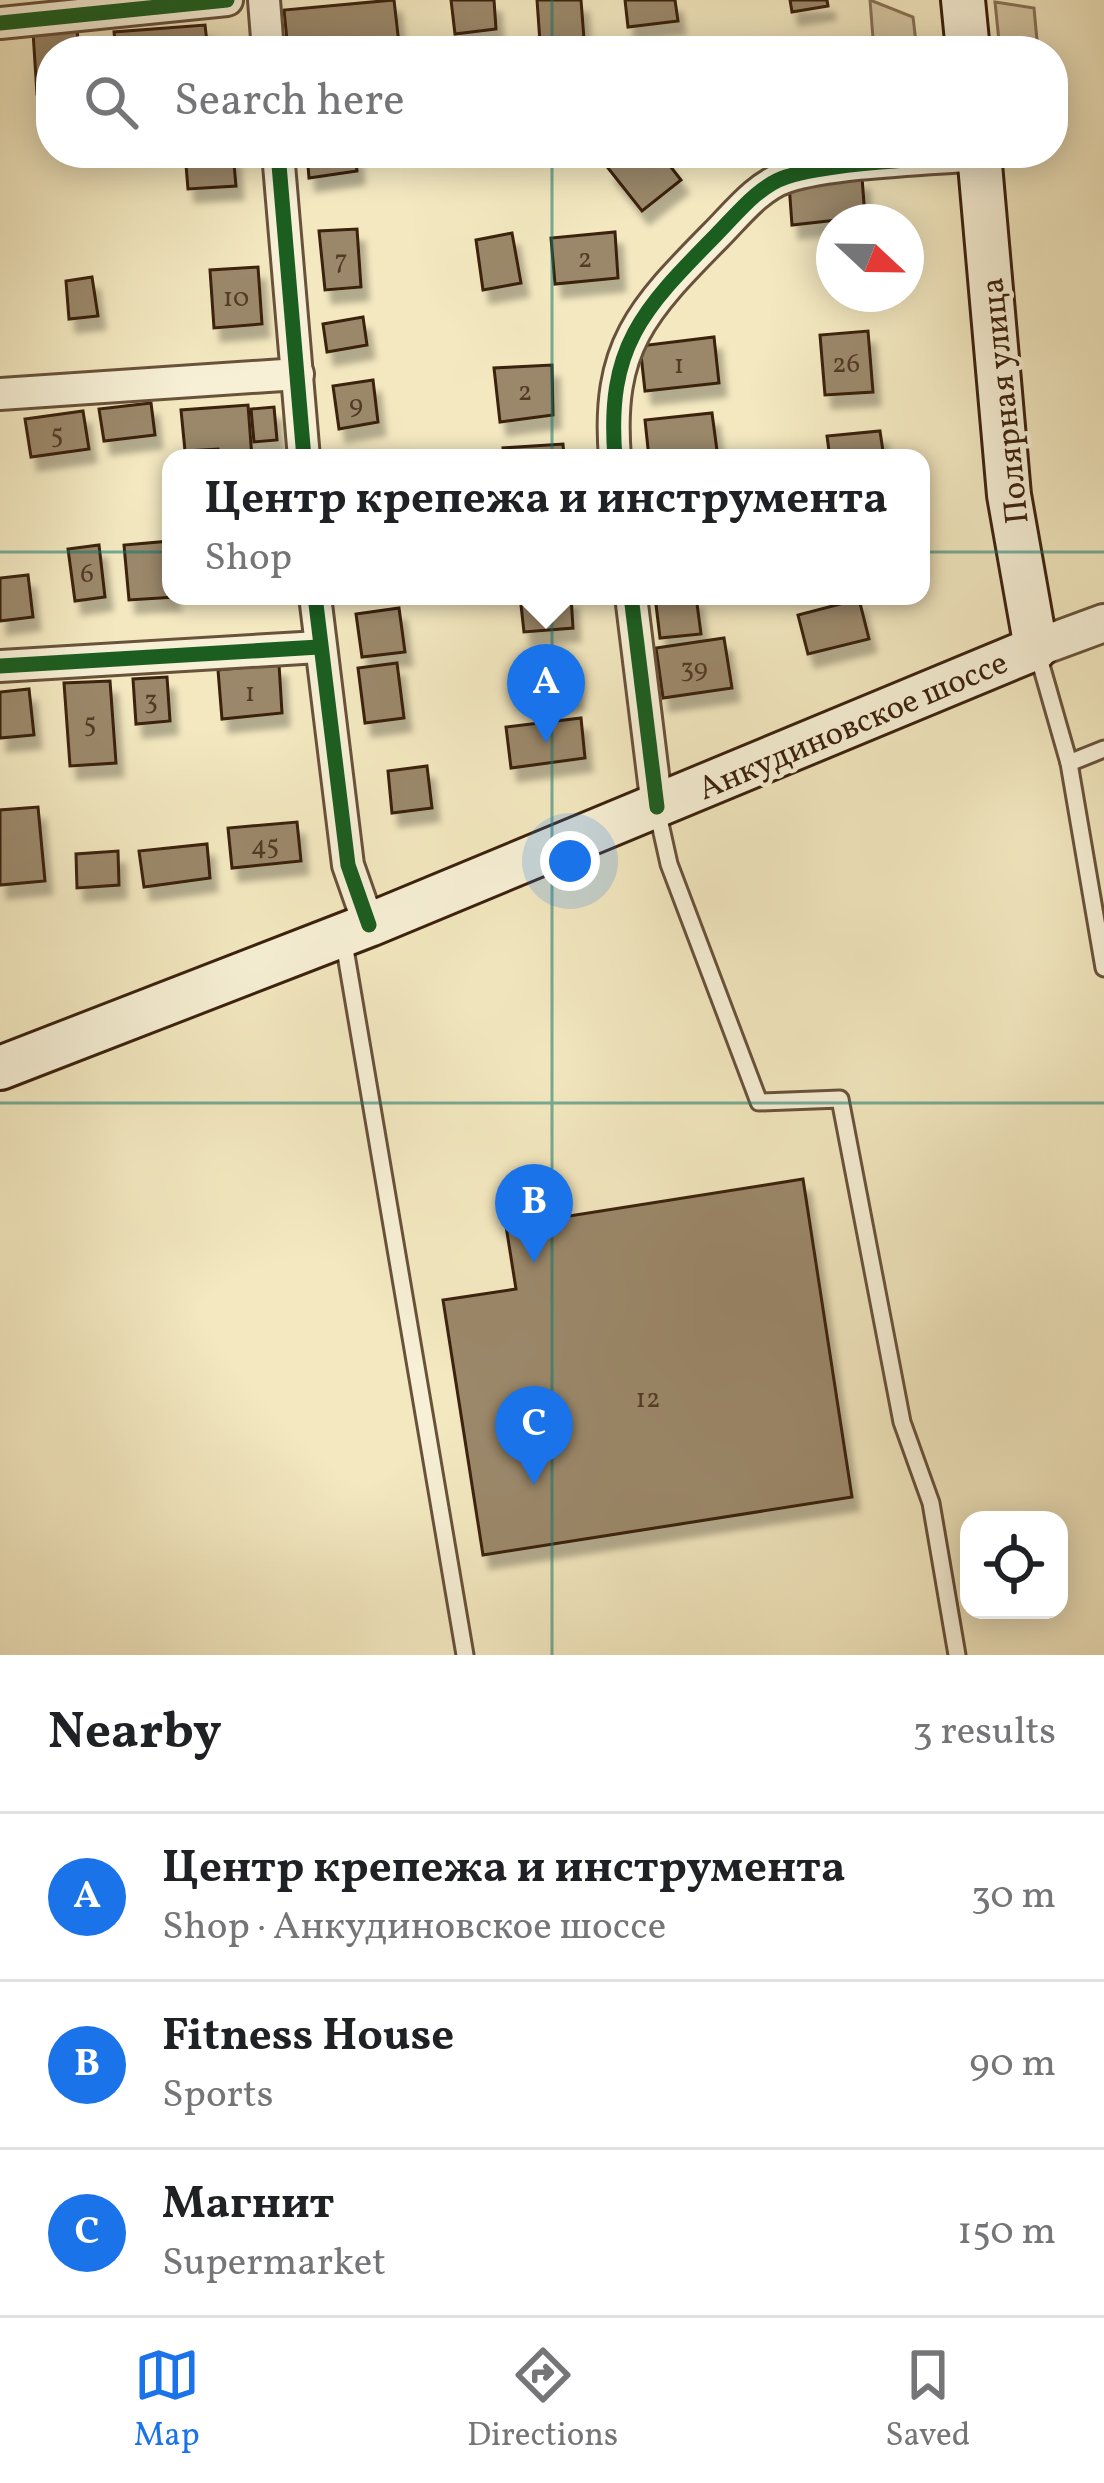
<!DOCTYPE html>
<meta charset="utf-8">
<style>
:root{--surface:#fff;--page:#f6f6f6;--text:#202124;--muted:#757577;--line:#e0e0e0;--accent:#1a73e8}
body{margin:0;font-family:Vollkorn,serif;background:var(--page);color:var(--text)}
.controls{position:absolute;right:36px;bottom:36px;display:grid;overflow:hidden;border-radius:24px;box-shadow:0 6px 30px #0003}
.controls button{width:108px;height:108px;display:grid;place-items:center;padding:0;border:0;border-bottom:3px solid var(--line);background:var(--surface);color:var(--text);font:60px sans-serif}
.compass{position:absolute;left:816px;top:204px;width:108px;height:108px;border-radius:50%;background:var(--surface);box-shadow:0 6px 30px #0003;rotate:112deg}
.you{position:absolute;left:570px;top:861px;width:42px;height:42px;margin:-30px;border:9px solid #fff;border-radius:50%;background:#1a73e8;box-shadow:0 0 0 18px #1a73e833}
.badge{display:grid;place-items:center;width:78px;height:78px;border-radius:50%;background:var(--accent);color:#fff;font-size:39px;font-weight:700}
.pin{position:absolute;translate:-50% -99px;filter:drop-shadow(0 3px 6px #0008)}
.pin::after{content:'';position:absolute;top:63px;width:42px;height:36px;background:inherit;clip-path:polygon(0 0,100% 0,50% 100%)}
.popup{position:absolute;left:162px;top:449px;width:768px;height:156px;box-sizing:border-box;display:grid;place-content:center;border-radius:24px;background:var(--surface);filter:drop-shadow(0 3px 9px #0005);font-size:39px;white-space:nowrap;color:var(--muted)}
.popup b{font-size:45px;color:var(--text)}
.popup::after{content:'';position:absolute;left:50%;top:100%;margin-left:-24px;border:24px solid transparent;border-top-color:var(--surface)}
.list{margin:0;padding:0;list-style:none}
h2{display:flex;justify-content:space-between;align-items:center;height:156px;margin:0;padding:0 48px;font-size:51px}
h2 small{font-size:39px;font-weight:400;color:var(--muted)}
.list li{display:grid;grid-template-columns:78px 1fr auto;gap:36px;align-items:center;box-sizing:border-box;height:168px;padding:0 48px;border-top:3px solid var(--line)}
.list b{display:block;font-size:45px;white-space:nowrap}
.list p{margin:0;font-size:39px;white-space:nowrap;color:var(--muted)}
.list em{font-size:39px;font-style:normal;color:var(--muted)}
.icon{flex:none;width:66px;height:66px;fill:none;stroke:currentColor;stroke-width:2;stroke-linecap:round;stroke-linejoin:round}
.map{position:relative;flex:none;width:1104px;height:1655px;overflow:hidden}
.search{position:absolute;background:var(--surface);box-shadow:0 6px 30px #0003;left:36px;right:36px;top:36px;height:132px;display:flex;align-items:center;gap:30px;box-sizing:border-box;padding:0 42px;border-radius:48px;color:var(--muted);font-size:45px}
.sheet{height:660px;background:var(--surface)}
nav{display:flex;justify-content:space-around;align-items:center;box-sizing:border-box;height:168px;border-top:3px solid var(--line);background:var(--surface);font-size:33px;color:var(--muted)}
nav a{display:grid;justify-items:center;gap:6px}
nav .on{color:var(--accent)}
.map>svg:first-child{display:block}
.green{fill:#d4c6a2;stroke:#887358;stroke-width:3}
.building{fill:#9b886a;stroke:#3b200d;stroke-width:3;filter:url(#shadow)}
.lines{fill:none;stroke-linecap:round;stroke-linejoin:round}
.service-casing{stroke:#69523a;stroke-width:21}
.minor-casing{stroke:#69523a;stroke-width:36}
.tertiary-casing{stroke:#69523a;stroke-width:42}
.secondary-casing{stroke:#3b200d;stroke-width:48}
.service{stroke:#f7f0d6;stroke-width:15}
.minor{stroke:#f7f0d6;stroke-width:30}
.tertiary{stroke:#f7f0d6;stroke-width:36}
.secondary{stroke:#f7f0d6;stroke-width:42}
.cycleway-casing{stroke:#f7f0d6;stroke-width:22}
.cycleway{stroke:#1b5e20;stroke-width:15}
.grid{fill:none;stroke:#0f766e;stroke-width:3;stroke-opacity:0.55}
.labels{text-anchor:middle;stroke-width:9;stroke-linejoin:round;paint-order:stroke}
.number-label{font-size:27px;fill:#533a24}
.street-label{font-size:33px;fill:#3b200d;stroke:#f7f0d6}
</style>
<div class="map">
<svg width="1104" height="1655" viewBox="0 0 1104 1655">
<defs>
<filter id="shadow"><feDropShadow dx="7" dy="13" stdDeviation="3" flood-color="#0004"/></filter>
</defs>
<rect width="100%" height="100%" fill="#f3e8c0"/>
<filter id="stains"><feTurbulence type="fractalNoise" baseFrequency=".00167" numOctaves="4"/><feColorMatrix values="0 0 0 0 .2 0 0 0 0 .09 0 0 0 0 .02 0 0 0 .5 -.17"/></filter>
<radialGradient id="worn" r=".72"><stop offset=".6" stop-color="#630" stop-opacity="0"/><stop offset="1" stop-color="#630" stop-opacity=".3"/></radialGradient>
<g class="green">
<polygon points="870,0 913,17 917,51 874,51"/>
<polygon points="995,2 1034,8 1038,51 1000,51"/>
</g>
<g class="building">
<polygon points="394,0 399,44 288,51 284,10"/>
<polygon points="451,0 494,0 496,29 455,34"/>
<polygon points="537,0 581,0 584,39 540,42"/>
<polygon points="625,0 675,0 678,21 628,27"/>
<polygon points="790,0 827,0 828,6 792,12"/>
<polygon points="205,25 208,51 116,51 114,32"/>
<polygon points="77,29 79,51 51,51 51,94 37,94 33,32"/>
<polygon points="185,153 233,153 236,186 188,189"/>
<polygon points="307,153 355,153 357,171 309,178"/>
<polygon points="627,153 660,153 681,180 642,211 608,168"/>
<polygon points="862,177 865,217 792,225 789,184"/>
<polygon points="357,229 361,287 325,290 319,231"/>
<polygon points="615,232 618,278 555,284 551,238"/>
<polygon points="512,233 521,283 483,290 476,240"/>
<polygon points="258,267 262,324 214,328 210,270"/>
<polygon points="92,277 98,316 69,319 66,281"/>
<polygon points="363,317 367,345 327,352 323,324"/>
<polygon points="868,331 873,392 825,395 820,335"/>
<polygon points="714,337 719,383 645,391 640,346"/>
<polygon points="552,365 553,415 500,422 494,368"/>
<polygon points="373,380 378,422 339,429 333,386"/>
<polygon points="151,403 155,435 104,441 99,409"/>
<polygon points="248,405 252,458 219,458 218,449 185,451 181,410"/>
<polygon points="274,407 277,440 254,442 251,409"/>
<polygon points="83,411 89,449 31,457 25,419"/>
<polygon points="712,413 718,458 649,458 645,420"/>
<polygon points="880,431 884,458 830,458 827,436"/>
<polygon points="563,444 564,458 504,458 503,448"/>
<polygon points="171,541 171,596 176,597 129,600 124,545"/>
<polygon points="99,545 105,597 75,601 68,549"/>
<polygon points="28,575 33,617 0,621 0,578"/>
<polygon points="520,596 571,596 573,628 524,632"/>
<polygon points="655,596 696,596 701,634 660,638"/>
<polygon points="859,599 869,639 808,654 798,615"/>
<polygon points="399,608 405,652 362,657 356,614"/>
<polygon points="724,638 732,688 663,698 656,648"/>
<polygon points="574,660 576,697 527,702 523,664"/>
<polygon points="397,663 404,718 365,723 358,668"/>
<polygon points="279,664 282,713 222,719 218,670"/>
<polygon points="167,677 170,721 136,724 133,679"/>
<polygon points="110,681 116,763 70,766 64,683"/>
<polygon points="29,689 34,735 0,738 0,692"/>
<polygon points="581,718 585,758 511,768 506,727"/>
<polygon points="427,766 432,808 392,813 388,771"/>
<polygon points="38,807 45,881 0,885 0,810"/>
<polygon points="297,822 301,861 232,868 228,828"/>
<polygon points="207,844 210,878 144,887 139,851"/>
<polygon points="118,851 119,885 77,888 76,854"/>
<polygon points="803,1179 852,1497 483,1555 443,1300 516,1289 506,1226"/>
</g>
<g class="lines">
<defs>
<g id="service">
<polyline points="1037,651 1069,763 1104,968"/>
<polyline points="1069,763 1104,749"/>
<polyline points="657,810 669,864 759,1102 840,1099 902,1422 931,1503 957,1655"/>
<polyline points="343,937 465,1655"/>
</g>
<g id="minor">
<polyline points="264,0 268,51"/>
<polyline points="0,23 227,0"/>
<polyline points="278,153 304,458"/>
<polyline points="0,394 298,374"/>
<path d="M 615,458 C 606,347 642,310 716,235 C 736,215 758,186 786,177 C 832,162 928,159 979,155"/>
<polyline points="315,596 348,865 369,925"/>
<polyline points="631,596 657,807"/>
<polyline points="0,666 319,647"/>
</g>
<polyline id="tertiary" points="1036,648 1104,623"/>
<g id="secondary">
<polyline points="963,0 968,51"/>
<polyline points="0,1068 369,925 1036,648 1009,495 979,153"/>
</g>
</defs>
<use href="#service" class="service-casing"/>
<use href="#minor" class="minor-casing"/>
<use href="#tertiary" class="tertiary-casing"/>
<use href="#secondary" class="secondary-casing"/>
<use href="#service" class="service"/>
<use href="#minor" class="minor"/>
<use href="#tertiary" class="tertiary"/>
<use href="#secondary" class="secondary"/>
<defs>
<g id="cycleway">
<polyline points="0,23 227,0"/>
<polyline points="278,153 304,458"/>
<path d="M 615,458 C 606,347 642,310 716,235 C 736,215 758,186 786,177 C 832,162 928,159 979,155"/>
<polyline points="315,596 348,865 369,925"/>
<polyline points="631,596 657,807"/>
<polyline points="0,666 319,647"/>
</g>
</defs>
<use href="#cycleway" class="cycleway-casing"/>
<use href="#cycleway" class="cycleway"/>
</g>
<path class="grid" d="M 552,0 L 552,51M 552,153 L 552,1655M 0,552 L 1104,552M 0,1103 L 1104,1103"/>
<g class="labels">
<g class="number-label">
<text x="585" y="267">2</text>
<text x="341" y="268">7</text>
<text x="236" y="306">10</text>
<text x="846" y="372">26</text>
<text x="679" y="373">1</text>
<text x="525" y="400">2</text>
<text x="356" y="413">9</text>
<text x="57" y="443">5</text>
<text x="87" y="582">6</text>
<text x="694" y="677">39</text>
<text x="250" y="701">1</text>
<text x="151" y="709">3</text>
<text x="90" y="732">5</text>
<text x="265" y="854">45</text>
<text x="648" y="1407">12</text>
</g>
<g class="street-label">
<text transform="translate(1003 401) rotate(-96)" y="12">Полярная улица</text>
<text transform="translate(852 724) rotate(-23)" y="12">Анкудиновское шоссе</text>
</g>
</g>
<rect width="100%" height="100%" filter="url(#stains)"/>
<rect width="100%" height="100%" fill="url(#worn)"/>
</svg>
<div class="controls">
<button><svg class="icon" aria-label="locate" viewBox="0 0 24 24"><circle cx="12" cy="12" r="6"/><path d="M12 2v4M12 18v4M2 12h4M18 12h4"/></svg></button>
</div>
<svg class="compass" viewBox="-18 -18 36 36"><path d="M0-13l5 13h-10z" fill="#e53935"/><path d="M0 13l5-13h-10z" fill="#757577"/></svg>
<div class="you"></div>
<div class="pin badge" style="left:546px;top:743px">A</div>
<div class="popup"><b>Центр крепежа и инструмента</b>Shop</div>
<div class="pin badge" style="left:534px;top:1263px">B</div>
<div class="pin badge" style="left:534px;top:1485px">C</div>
<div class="search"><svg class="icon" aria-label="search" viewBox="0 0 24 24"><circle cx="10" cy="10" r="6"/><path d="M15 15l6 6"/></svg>Search here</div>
</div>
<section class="sheet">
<h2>Nearby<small>3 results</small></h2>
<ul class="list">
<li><span class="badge">A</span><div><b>Центр крепежа и инструмента</b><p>Shop · Анкудиновское шоссе</p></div><em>30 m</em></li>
<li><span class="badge">B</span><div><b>Fitness House</b><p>Sports</p></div><em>90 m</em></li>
<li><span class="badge">C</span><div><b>Магнит</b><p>Supermarket</p></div><em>150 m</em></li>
</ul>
</section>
<nav>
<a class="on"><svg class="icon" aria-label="map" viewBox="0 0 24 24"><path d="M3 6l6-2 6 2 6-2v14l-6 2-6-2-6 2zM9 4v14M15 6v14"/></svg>Map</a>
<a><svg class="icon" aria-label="directions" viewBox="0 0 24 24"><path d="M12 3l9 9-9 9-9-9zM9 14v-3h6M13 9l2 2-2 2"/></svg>Directions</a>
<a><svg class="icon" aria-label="saved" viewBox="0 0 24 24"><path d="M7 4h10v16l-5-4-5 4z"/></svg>Saved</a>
</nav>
